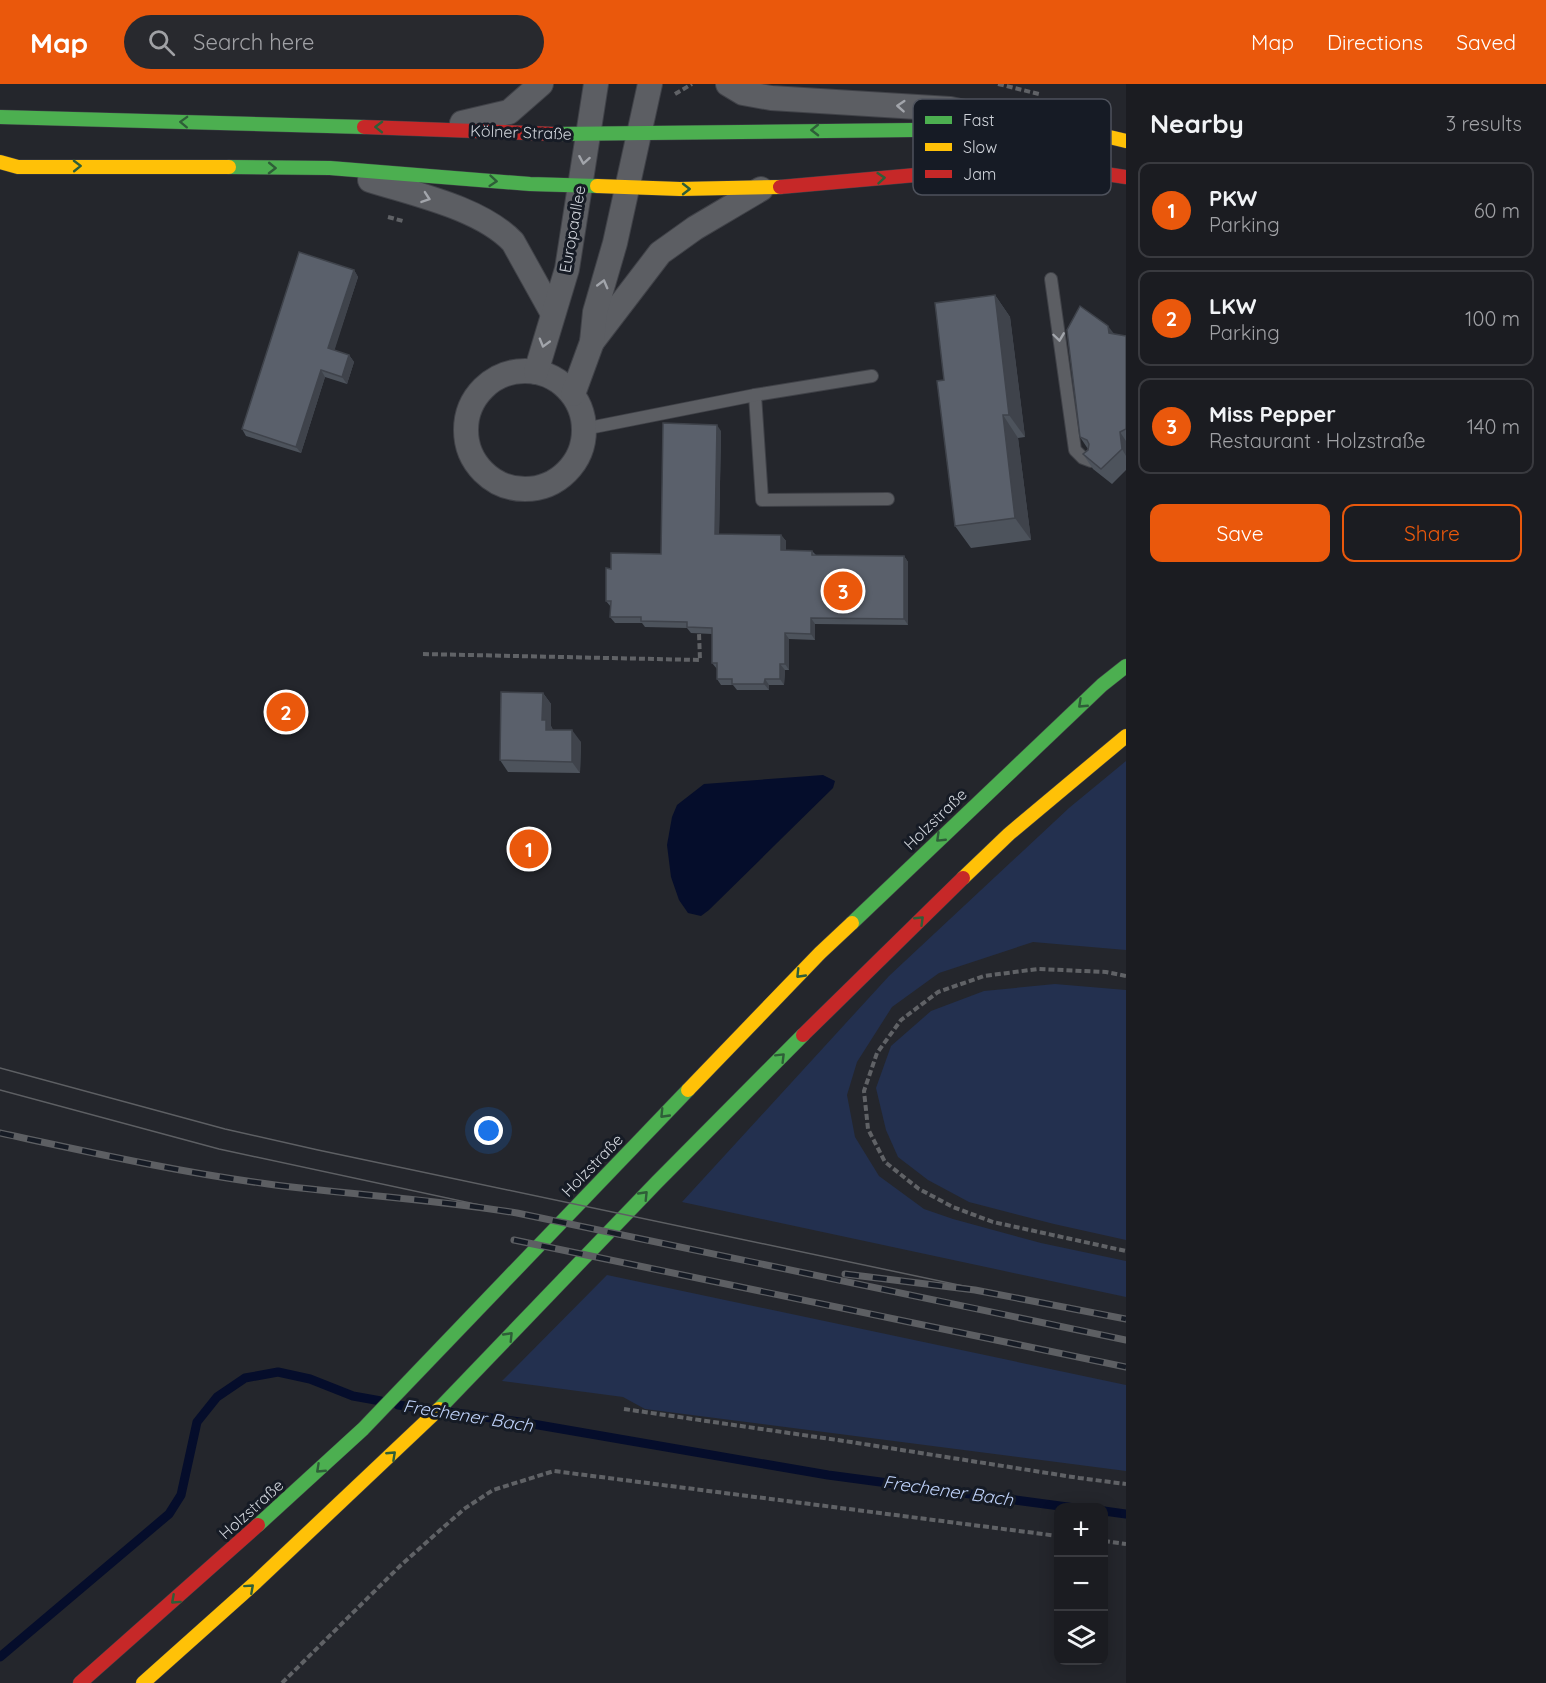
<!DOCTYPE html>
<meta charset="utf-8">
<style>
:root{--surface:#1b1c21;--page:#28292e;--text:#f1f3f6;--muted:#a0a1a5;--line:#393a3f;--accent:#ea580c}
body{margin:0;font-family:Quicksand,sans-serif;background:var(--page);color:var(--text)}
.controls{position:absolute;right:18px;bottom:18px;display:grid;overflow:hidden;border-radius:12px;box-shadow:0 3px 15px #0003}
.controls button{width:54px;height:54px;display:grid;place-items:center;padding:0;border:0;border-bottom:2px solid var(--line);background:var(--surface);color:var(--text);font:30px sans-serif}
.you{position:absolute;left:489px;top:1047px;width:21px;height:21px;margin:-15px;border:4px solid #fff;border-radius:50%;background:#1a73e8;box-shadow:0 0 0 9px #1a73e833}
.badge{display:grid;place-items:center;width:39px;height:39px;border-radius:50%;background:var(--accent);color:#fff;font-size:20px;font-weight:700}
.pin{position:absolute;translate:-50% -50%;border:3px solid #fff;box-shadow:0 2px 6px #0006}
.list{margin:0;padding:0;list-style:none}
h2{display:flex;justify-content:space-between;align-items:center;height:78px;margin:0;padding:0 24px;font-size:26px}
h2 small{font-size:20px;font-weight:400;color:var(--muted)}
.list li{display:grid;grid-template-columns:39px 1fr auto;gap:18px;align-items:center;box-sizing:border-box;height:96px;margin:0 12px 12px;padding:0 12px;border:2px solid var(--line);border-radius:12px}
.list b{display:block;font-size:22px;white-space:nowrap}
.list p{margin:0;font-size:20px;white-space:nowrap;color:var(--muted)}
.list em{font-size:20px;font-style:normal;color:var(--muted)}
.actions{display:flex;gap:12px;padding:18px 24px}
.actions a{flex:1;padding:14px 0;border:2px solid var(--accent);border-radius:12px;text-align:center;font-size:21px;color:var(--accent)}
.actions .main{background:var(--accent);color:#fff}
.icon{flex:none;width:33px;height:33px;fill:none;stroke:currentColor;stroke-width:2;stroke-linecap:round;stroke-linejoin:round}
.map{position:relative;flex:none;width:1126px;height:1599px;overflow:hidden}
header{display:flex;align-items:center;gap:36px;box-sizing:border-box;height:84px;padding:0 30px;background:var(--accent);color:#fff}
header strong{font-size:28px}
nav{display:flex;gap:33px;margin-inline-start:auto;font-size:21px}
.search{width:420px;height:54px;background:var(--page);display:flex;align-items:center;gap:15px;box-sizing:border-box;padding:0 21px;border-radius:33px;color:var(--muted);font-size:22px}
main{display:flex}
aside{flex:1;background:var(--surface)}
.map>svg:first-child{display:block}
.green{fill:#23304f}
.water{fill:#050d2b}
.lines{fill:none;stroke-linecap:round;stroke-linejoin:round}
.stream{stroke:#050d2b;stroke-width:9}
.lane-casing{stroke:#404248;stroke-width:14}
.street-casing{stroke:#404248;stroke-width:26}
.fast-casing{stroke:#404248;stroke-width:15}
.slow-casing{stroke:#404248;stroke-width:15}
.jam-casing{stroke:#404248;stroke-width:15}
.path{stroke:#606266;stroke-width:4;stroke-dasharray:6 3;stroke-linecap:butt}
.lane{stroke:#5c5e63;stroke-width:12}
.street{stroke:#5c5e63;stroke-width:24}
.fast{stroke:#4caf50;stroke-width:14}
.slow{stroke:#ffc107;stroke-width:14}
.jam{stroke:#c62828;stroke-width:14}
.tram{stroke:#5d5f63;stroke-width:1.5}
.rail-casing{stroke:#5d5f63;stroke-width:7}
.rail{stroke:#161b25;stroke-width:4.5;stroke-dasharray:14;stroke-linecap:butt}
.wall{fill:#4d535c}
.shaded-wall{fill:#3f434b}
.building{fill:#5a606b;stroke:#3f434b;stroke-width:1.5}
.oneway{stroke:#a2a5ab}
.oneway2{stroke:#2e5e38}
.labels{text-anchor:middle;stroke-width:6;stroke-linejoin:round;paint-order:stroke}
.street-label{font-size:16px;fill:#d0d4db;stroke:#161b25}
.water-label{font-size:18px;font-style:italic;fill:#bfd2fa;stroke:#161b25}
.key{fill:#161b25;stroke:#4e525c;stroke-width:1.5}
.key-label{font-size:16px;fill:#d0d4db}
</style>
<header>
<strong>Map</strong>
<div class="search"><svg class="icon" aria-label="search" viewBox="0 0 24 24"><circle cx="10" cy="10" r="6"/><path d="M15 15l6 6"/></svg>Search here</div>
<nav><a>Map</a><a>Directions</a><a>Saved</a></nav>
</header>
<main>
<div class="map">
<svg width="1126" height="1599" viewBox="0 0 1126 1599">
<rect width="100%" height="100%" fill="#24262c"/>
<g class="green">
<polygon points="1126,677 1126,866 1033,858 939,889 892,923 857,978 847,1011 855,1053 879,1092 924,1125 953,1135 1041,1159 1126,1177 1126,1213 682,1118 889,892 1069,724"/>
<polygon points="1055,900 1126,906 1126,1156 1054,1140 969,1118 928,1096 898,1073 886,1046 876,1004 891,962 931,927 984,907"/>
<polygon points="607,1191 1126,1301 1126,1387 645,1325 623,1313 502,1297"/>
</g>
<polygon class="water" points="823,691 835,697 833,704 709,826 701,832 688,829 679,816 671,793 667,761 672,733 677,721 704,700"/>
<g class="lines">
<g class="stream">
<polyline points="398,1321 428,1325"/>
<polyline points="448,1328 527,1339 828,1391 1075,1424"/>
<polyline points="1104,1427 1126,1430"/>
<polyline points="0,1573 169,1430 181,1411 197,1338 217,1313 245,1294 278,1288 310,1295 353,1312 381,1317"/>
</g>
<defs>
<g id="lane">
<polyline points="1051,195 1075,366 1083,374 1091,377"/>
<polyline points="755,311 762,416 888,415"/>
<polyline points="584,345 755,311 872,292"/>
</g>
<g id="street">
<polyline points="728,0 743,9 771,14 950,25 998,35"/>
<polyline points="462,39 509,28 541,0"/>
<path d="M 370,96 C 414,110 481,124 513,158 L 553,230"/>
<polyline points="592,258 660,169 695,144 761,105"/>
<circle cx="525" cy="346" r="59"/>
<polyline points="536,288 567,185 596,0"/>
<polyline points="573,310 592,258 595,228 615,159 650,0"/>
</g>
<g id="fast">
<polyline points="0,33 364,43"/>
<polyline points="555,50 998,45"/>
<polyline points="229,83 330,84 530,100 597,102"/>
<polyline points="852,839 1102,601 1126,582"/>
<polyline points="439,1325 657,1098 803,951"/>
<polyline points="258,1441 363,1345 688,1006"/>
</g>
<g id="slow">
<path d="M 998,45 C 1041,44 1084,46 1126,57"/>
<polyline points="0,78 18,83 229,83"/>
<polyline points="597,102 680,105 780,103"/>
<polyline points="963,794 1009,750 1126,652"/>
<polyline points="688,1006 820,869 852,839"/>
<polyline points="143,1599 256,1498 439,1325"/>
</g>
<g id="jam">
<polyline points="364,43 555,50"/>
<polyline points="780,103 1040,80 1126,93"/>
<polyline points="803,951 963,794"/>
<polyline points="80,1599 258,1441"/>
</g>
</defs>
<use href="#lane" class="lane-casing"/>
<use href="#street" class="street-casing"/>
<use href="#fast" class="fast-casing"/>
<use href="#slow" class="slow-casing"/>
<use href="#jam" class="jam-casing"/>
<g class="path">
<polyline points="998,0 1039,10"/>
<polyline points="675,10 692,0"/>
<polyline points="388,133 403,137"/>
<polyline points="423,570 700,576 699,549"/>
<polyline points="1126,892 1106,888 1038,885 984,892 938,908 901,936 877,969 864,1007 868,1045 885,1078 919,1105 953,1123 993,1138 1126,1167"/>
<polyline points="624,1325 851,1358 1079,1394 1126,1400"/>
<polyline points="1104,1457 1126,1460"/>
<polyline points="282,1599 401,1481 464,1425 493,1406 554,1387 1058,1452"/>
</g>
<use href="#lane" class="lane"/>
<use href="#street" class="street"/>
<use href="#fast" class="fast"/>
<use href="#slow" class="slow"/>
<use href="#jam" class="jam"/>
<g class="tram">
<polyline points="0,984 225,1045 318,1066 1035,1217"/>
<polyline points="0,1006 219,1065 517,1129"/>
</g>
<defs>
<g id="rail">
<path d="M 0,1049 C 89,1068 178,1088 268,1100 C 351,1111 434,1115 517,1129 L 1126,1256"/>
<polyline points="514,1156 1126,1283"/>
<polyline points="845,1190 975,1206 1126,1235"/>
</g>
</defs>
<use href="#rail" class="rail-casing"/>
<use href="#rail" class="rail"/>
</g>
<g class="wall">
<polygon points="354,186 358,193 334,266 349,271 354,278 347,300 325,293 301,369 246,352 242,345"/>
<polygon points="995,211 1010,233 1025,353 1018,354 1031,456 971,464 955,442 944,296"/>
<polygon points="1114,250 1126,252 1126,386 1112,400 1093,385 1083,370 1088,365 1080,353"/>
<polygon points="721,347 719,450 781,451 786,457 786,466 812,467 816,471 904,472 908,478 908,541 815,540 815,556 789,555 789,586 785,586 784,601 769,601 769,606 737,606 733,601 721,601 717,595 717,585 712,579 712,550 691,549 687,544 645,543 642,539 615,539 610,533 611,523 606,517 611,485 661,470"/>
<polygon points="543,609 551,620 551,642 553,646 581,658 580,689 508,688 500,676"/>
</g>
<g class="shaded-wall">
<polygon points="354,186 358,193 333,271 328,264"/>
<polygon points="995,211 1010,233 1025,353 1009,331"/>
<polygon points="1108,242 1119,256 1109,249"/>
<polygon points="349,271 354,278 347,300 342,293"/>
<polygon points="321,286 325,293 301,369 296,363"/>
<polygon points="1003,331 1018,354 1031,456 1015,434"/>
<polygon points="717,341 721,347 719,456 715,450"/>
<polygon points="1120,348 1126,357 1126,372 1122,365"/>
<polygon points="781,451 786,457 786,472 781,466"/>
<polygon points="904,472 908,478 908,541 904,535"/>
<polygon points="811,534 815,540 815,556 811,550"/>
<polygon points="785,549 789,555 789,586 785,580"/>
<polygon points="780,580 785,586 784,601 780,595"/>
<polygon points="765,595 769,601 769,606 764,600"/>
<polygon points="543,609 551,620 551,642 554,648 546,646 542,636"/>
<polygon points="572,646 581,658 580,689 572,678"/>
</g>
<g class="building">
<polygon points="299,168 354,186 328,264 349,271 342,293 321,286 296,363 242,345"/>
<polygon points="995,211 1009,331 1003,331 1015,434 955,442 937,297 944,296 935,219"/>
<polygon points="1080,222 1108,242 1109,249 1126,252 1126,345 1120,348 1122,365 1101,385 1083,370 1088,366 1089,360 1087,356 1080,353 1067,246"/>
<polygon points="663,339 717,341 715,450 781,451 781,466 812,467 812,471 904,472 904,535 811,534 811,550 785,549 785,580 780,580 780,595 765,595 764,600 732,600 732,595 717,595 717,579 712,579 712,544 687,543 687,538 641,537 641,533 610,533 611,517 606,517 606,484 611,485 611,469 661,470"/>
<polygon points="501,608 543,609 542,636 546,636 546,646 572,646 572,678 500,676"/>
</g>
<defs><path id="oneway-chevron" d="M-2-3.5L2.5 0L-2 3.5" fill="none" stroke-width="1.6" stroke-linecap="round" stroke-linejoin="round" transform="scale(1.5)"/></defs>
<g class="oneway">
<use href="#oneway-chevron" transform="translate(901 22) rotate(-176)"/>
<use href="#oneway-chevron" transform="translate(584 76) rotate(100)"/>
<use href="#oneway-chevron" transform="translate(426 114) rotate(19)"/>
<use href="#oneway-chevron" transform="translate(603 200) rotate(-75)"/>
<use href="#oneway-chevron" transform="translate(1059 253) rotate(82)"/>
<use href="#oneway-chevron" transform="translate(544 259) rotate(106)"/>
</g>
<g class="oneway2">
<use href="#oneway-chevron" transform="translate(184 38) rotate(-178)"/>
<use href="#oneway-chevron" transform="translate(379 43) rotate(-179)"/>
<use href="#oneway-chevron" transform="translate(815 46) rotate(179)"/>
<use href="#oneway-chevron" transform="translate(77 82) rotate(-1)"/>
<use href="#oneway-chevron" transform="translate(272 84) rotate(1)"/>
<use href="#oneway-chevron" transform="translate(881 94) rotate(-5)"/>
<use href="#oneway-chevron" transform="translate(493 97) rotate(5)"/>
<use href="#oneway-chevron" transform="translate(686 105)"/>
<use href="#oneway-chevron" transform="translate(1082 620) rotate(137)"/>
<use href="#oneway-chevron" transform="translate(940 754) rotate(136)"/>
<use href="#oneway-chevron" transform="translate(920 836) rotate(-44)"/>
<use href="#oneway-chevron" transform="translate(800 890) rotate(134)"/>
<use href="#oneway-chevron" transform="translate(781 973) rotate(-45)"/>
<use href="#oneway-chevron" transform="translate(664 1030) rotate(134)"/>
<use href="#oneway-chevron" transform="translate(644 1111) rotate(-46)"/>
<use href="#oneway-chevron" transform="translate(509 1252) rotate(-46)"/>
<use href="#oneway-chevron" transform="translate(392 1371) rotate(-43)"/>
<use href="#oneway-chevron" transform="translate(320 1385) rotate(137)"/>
<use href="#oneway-chevron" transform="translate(250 1504) rotate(-42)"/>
<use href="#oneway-chevron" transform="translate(175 1516) rotate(138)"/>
</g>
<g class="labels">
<g class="street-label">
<text transform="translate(521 48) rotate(2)" y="6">Kölner Straße</text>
<text transform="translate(572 145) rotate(-80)" y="6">Europaallee</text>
<text transform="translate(935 735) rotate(-44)" y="6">Holzstraße</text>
<text transform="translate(592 1081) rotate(-46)" y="6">Holzstraße</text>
<text transform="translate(251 1425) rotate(-42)" y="6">Holzstraße</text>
</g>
<g class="water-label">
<text transform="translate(468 1332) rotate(9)" y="6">Frechener Bach</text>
<text transform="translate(948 1407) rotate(8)" y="6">Frechener Bach</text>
</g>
</g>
<rect x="913" y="15" width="198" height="96" rx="9" class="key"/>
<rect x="925" y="32" width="27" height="8" fill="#4caf50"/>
<rect x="925" y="59" width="27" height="8" fill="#ffc107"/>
<rect x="925" y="86" width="27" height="8" fill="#c62828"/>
<g class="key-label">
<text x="963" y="42">Fast</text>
<text x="963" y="69">Slow</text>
<text x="963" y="96">Jam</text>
</g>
</svg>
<div class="controls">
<button>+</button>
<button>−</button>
<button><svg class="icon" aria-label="layers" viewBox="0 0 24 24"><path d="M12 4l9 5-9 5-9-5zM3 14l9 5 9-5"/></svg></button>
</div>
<div class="you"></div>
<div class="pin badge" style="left:529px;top:765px">1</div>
<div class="pin badge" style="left:286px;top:628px">2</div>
<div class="pin badge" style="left:843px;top:507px">3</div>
</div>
<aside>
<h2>Nearby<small>3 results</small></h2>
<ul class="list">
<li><span class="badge">1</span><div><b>PKW</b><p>Parking</p></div><em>60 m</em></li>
<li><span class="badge">2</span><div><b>LKW</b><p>Parking</p></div><em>100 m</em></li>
<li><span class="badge">3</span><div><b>Miss Pepper</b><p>Restaurant · Holzstraße</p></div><em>140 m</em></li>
</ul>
<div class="actions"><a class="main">Save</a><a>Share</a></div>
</aside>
</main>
